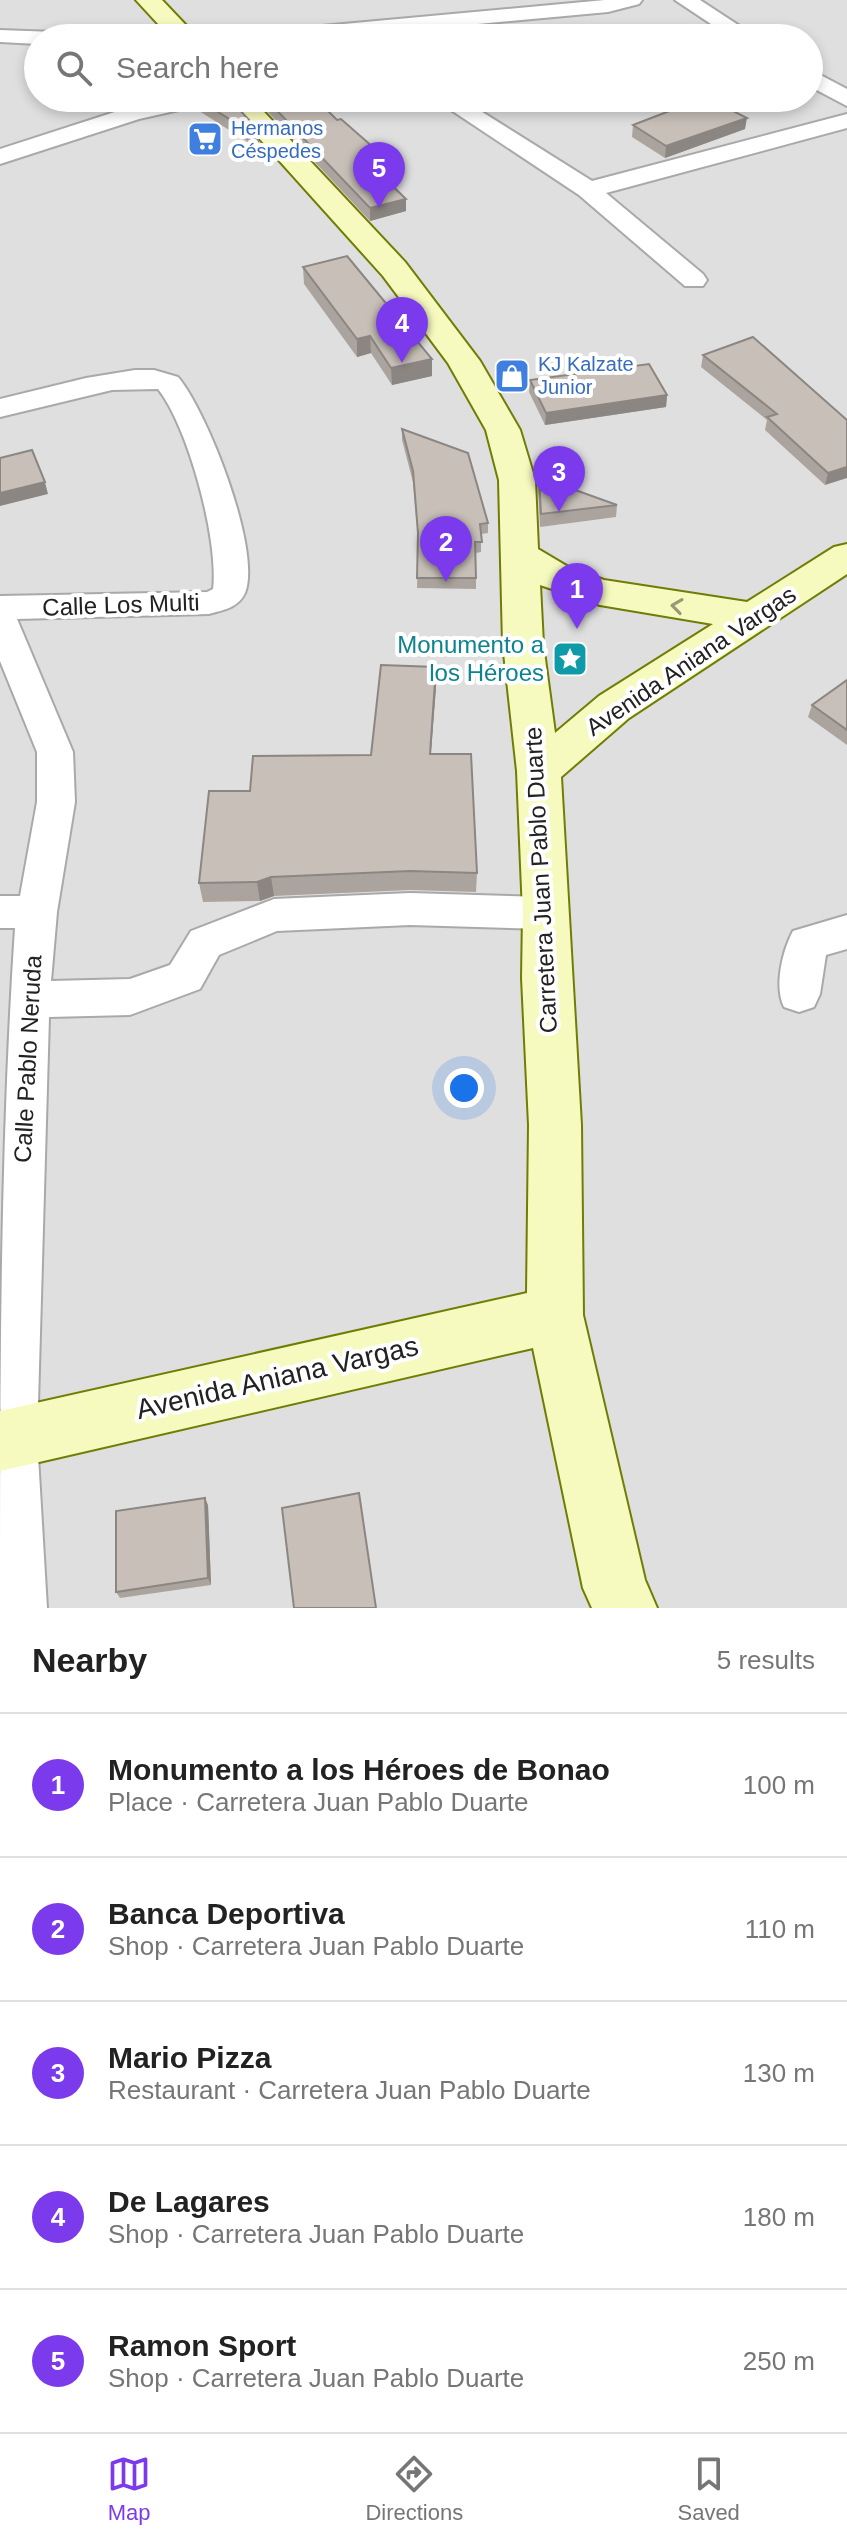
<!DOCTYPE html>
<meta charset="utf-8">
<style>
:root{--surface:#fff;--page:#f6f6f6;--text:#222;--muted:#767676;--line:#e0e0e0;--accent:#7c3aed}
body{margin:0;font-family:Helvetica,sans-serif;background:var(--page);color:var(--text)}
.you{position:absolute;left:464px;top:1088px;width:28px;height:28px;margin:-20px;border:6px solid #fff;border-radius:50%;background:#1a73e8;box-shadow:0 0 0 12px #1a73e833}
.badge{display:grid;place-items:center;width:52px;height:52px;border-radius:50%;background:var(--accent);color:#fff;font-size:26px;font-weight:700}
.pin{position:absolute;translate:-50% -66px;filter:drop-shadow(0 2px 4px #0008)}
.pin::after{content:'';position:absolute;top:42px;width:28px;height:24px;background:inherit;clip-path:polygon(0 0,100% 0,50% 100%)}
.list{margin:0;padding:0;list-style:none}
h2{display:flex;justify-content:space-between;align-items:center;height:104px;margin:0;padding:0 32px;font-size:34px}
h2 small{font-size:26px;font-weight:400;color:var(--muted)}
.list li{display:grid;grid-template-columns:52px 1fr auto;gap:24px;align-items:center;box-sizing:border-box;height:144px;padding:0 32px;border-top:2px solid var(--line)}
.list b{display:block;font-size:30px;white-space:nowrap}
.list p{margin:0;font-size:26px;white-space:nowrap;color:var(--muted)}
.list em{font-size:26px;font-style:normal;color:var(--muted)}
.icon{flex:none;width:44px;height:44px;fill:none;stroke:currentColor;stroke-width:2;stroke-linecap:round;stroke-linejoin:round}
.map{position:relative;flex:none;width:847px;height:1608px;overflow:hidden}
.search{position:absolute;background:var(--surface);box-shadow:0 4px 12px #0003;left:24px;right:24px;top:24px;height:88px;display:flex;align-items:center;gap:20px;box-sizing:border-box;padding:0 28px;border-radius:44px;color:var(--muted);font-size:30px}
.sheet{height:824px;background:var(--surface)}
nav{display:flex;justify-content:space-around;align-items:center;box-sizing:border-box;height:112px;border-top:2px solid var(--line);background:var(--surface);font-size:22px;color:var(--muted)}
nav a{display:grid;justify-items:center;gap:4px}
nav .on{color:var(--accent)}
.map>svg:first-child{display:block}
.residential{fill:#e0dfdf;fill-rule:evenodd}
.lines{fill:none;stroke-linecap:round;stroke-linejoin:round}
.street-casing{stroke:#a9a9a9;stroke-width:4}
.secondary-casing{stroke:#707d05;stroke-width:4}
.street{fill:#fff;fill-rule:evenodd}
.secondary{fill:#f7fabf;fill-rule:evenodd}
.wall{fill:#aba49e}
.shaded-wall{fill:#8b8681}
.building{fill:#c7bfb8;stroke:#8b8681;stroke-width:2}
.oneway{stroke:#979978}
.labels{text-anchor:middle;stroke-width:8;stroke-linejoin:round;paint-order:stroke}
.far-shop-label{font-size:20px;fill:#366cbe;stroke:#fff;text-anchor:start}
.street-label{font-size:24px;fill:#222;stroke:#fff}
.culture-label{font-size:24px;fill:#0d838f;stroke:#fff;text-anchor:end}
.near-street-label{font-size:28px;fill:#222;stroke:#fff}
</style>
<div class="map">
<svg width="847" height="1608" viewBox="0 0 847 1608">
<rect width="100%" height="100%" fill="#f2efe9"/>
<path class="residential" d="M 0,0 L 847,0 L 847,1608 L 0,1608 ZM 38,38 L 809,38 L 809,98 L 38,98 Z"/>
<g class="lines">
<defs>
<g id="street">
<polygon points="605,0 642,0 639,4 608,12 327,38 245,38 256,32"/>
<polygon points="675,0 700,0 758,38 732,38"/>
<polygon points="0,30 55,32 66,38 38,38 38,44 0,42"/>
<polygon points="809,69 847,89 847,106 809,86"/>
<polygon points="172,98 213,98 210,103 139,119 0,164 0,149 124,109"/>
<polygon points="433,98 460,98 592,181 847,114 847,128 606,193 703,274 707,280 703,286 685,286 579,195"/>
<path d="M 135,370 L 154,370 L 178,377 C 207,411 262,551 245,593 C 238,608 223,610 209,614 L 17,619 L 73,752 L 75,802 L 57,912 L 51,981 L 130,979 L 170,965 L 191,931 L 274,899 L 410,893 L 546,897 L 560,901 L 566,913 L 560,925 L 546,929 L 410,925 L 277,931 L 219,955 L 200,989 L 130,1015 L 49,1017 L 37,1439 L 47,1608 L 0,1608 C 0,1382 0,1153 15,928 L 0,928 L 0,896 L 20,896 L 37,802 L 37,752 L 0,661 L 0,596 L 207,592 L 213,589 C 219,541 188,426 158,389 L 112,390 L 0,417 L 0,399 L 86,378 Z"/>
<path d="M 847,915 L 847,949 L 826,955 L 820,994 L 814,1007 L 799,1012 L 784,1007 C 774,986 782,952 793,931 Z"/>
</g>
<g id="secondary">
<polygon points="136,0 162,0 198,38 171,38"/>
<path d="M 223,98 L 251,98 L 405,262 L 480,361 L 520,430 L 535,480 L 538,549 L 570,568 L 604,580 L 747,602 L 834,547 L 847,544 L 847,574 L 629,718 L 561,777 L 581,1125 L 583,1315 L 645,1580 L 657,1608 L 592,1608 L 583,1588 L 533,1348 L 0,1471 L 0,1411 L 527,1293 L 529,1125 L 522,978 L 523,913 L 517,771 L 503,644 L 499,480 L 486,430 L 448,363 L 383,276 ZM 540,585 L 600,605 L 713,624 L 599,696 L 555,733 L 543,644 Z"/>
</g>
</defs>
<use href="#street" class="street-casing"/>
<use href="#secondary" class="secondary-casing"/>
<use href="#street" class="street"/>
<use href="#secondary" class="secondary"/>
</g>
<g class="wall">
<polygon points="195,98 258,130 259,142 251,144 196,109"/>
<polygon points="255,98 315,98 337,120 398,169 398,181 390,183 406,211 370,221"/>
<polygon points="633,125 745,129 665,158 632,137"/>
<polygon points="303,267 432,376 392,385 371,353 357,357 304,284"/>
<polygon points="703,355 847,420 825,485 765,430 767,420 701,367"/>
<polygon points="530,380 667,395 666,407 545,425 529,392"/>
<polygon points="402,429 488,523 488,533 481,534 481,552 476,553 476,589 417,588 418,540 413,482 402,440"/>
<polygon points="539,477 617,505 616,517 540,527 538,489"/>
<polygon points="847,680 847,745 808,717 812,705"/>
<polygon points="436,687 431,754 477,873 476,892 410,890 274,896 260,901 203,902 199,883 250,791 371,755"/>
<polygon points="208,1505 211,1585 120,1598 116,1592"/>
</g>
<g class="shaded-wall">
<polygon points="747,118 745,129 665,158 666,146"/>
<polygon points="258,130 259,142 251,144 250,132"/>
<polygon points="398,169 398,181 380,186 380,174"/>
<polygon points="406,199 406,211 370,221 370,208"/>
<polygon points="370,336 371,353 357,357 357,339"/>
<polygon points="432,359 432,376 392,385 391,368"/>
<polygon points="667,395 666,407 545,425 546,413"/>
<polygon points="847,467 847,478 825,485 828,473"/>
<polygon points="45,482 48,494 0,506 0,493"/>
<polygon points="436,667 436,687 429,774 430,754"/>
<polygon points="271,877 274,896 260,901 257,882"/>
<polygon points="205,1498 208,1505 211,1585 208,1578"/>
</g>
<g class="building">
<polygon points="326,29 331,38 244,38"/>
<polygon points="196,98 229,98 258,130 250,132"/>
<polygon points="265,98 315,98 337,120 341,119 398,169 380,174 406,199 370,208"/>
<polygon points="703,98 708,98 747,118 666,146 633,125"/>
<polygon points="347,256 432,359 391,368 370,336 357,339 303,267"/>
<polygon points="753,337 847,420 847,467 828,473 767,417 777,414 703,355"/>
<polygon points="649,364 667,395 546,413 530,380"/>
<polygon points="402,429 468,453 488,523 480,524 482,542 475,542 476,578 417,578 418,533 413,471"/>
<polygon points="32,450 45,482 0,493 0,458"/>
<polygon points="539,477 617,505 541,514"/>
<polygon points="381,665 436,667 430,754 471,754 477,873 410,871 271,877 257,882 199,883 209,791 250,791 253,756 371,755"/>
<polygon points="847,680 847,730 812,705"/>
<polygon points="359,1493 376,1608 294,1608 282,1508"/>
<polygon points="205,1498 208,1578 116,1592 116,1511"/>
</g>
<defs><path id="oneway-chevron" d="M-2-3.5L2.5 0L-2 3.5" fill="none" stroke-width="1.6" stroke-linecap="round" stroke-linejoin="round" transform="scale(2)"/></defs>
<use class="oneway" href="#oneway-chevron" transform="translate(677 606) rotate(-172)"/>
<defs>
<symbol id="supermarket-square" viewBox="-11 -11 22 22"><rect x="-9" y="-9" width="18" height="18" rx="4" fill="#3f7fe0" stroke="#fff"/><path d="M-6-5.5h2.5l.6 2H6L4.5 2H-2.5L-4.4-4H-6ZM-1.5 3.2a1.3 1.3 0 1 0 .1 0ZM3 3.2a1.3 1.3 0 1 0 .1 0Z" fill="#fff"/></symbol>
<symbol id="shop-square" viewBox="-11 -11 22 22"><rect x="-9" y="-9" width="18" height="18" rx="4" fill="#3f7fe0" stroke="#fff"/><path d="M-5-2.5h2.3a2.7 3.5 0 0 1 5.4 0H5L5.5 6h-11ZM-1.5-2.5h3a1.5 2.3 0 0 0-3 0Z" fill="#fff"/></symbol>
<symbol id="sight-square" viewBox="-11 -11 22 22"><rect x="-9" y="-9" width="18" height="18" rx="4" fill="#0f9aa8" stroke="#fff"/><path d="M0-6L1.8-2.2L6-1.7L2.9 1.2L3.7 5.4L0 3.3L-3.7 5.4L-2.9 1.2L-6-1.7L-1.8-2.2Z" fill="#fff"/></symbol>
</defs>
<g fill-rule="evenodd">
<use href="#supermarket-square" x="185" y="119" width="40" height="40"/>
<use href="#shop-square" x="492" y="356" width="40" height="40"/>
<use href="#sight-square" x="550" y="639" width="40" height="40"/>
</g>
<g class="labels">
<g class="far-shop-label">
<text x="231" y="135">Hermanos<tspan x="231" dy="23">Céspedes</tspan></text>
<text x="538" y="371">KJ Kalzate<tspan x="538" dy="23">Junior</tspan></text>
</g>
<g class="street-label">
<text transform="translate(121 605) rotate(-2)" y="8">Calle Los Multi</text>
<text transform="translate(691 661) rotate(-34)" y="8">Avenida Aniana Vargas</text>
<text transform="translate(541 880) rotate(-93)" y="8">Carretera Juan Pablo Duarte</text>
<text transform="translate(28 1059) rotate(-87)" y="8">Calle Pablo Neruda</text>
</g>
<g class="culture-label">
<text x="544" y="653">Monumento a<tspan x="544" dy="28">los Héroes</tspan></text>
</g>
<g class="near-street-label">
<text transform="translate(277 1377) rotate(-13)" y="10">Avenida Aniana Vargas</text>
</g>
</g>
</svg>
<div class="you"></div>
<div class="pin badge" style="left:577px;top:629px">1</div>
<div class="pin badge" style="left:446px;top:582px">2</div>
<div class="pin badge" style="left:559px;top:512px">3</div>
<div class="pin badge" style="left:402px;top:363px">4</div>
<div class="pin badge" style="left:379px;top:208px">5</div>
<div class="search"><svg class="icon" aria-label="search" viewBox="0 0 24 24"><circle cx="10" cy="10" r="6"/><path d="M15 15l6 6"/></svg>Search here</div>
</div>
<section class="sheet">
<h2>Nearby<small>5 results</small></h2>
<ul class="list">
<li><span class="badge">1</span><div><b>Monumento a los Héroes de Bonao</b><p>Place · Carretera Juan Pablo Duarte</p></div><em>100 m</em></li>
<li><span class="badge">2</span><div><b>Banca Deportiva</b><p>Shop · Carretera Juan Pablo Duarte</p></div><em>110 m</em></li>
<li><span class="badge">3</span><div><b>Mario Pizza</b><p>Restaurant · Carretera Juan Pablo Duarte</p></div><em>130 m</em></li>
<li><span class="badge">4</span><div><b>De Lagares</b><p>Shop · Carretera Juan Pablo Duarte</p></div><em>180 m</em></li>
<li><span class="badge">5</span><div><b>Ramon Sport</b><p>Shop · Carretera Juan Pablo Duarte</p></div><em>250 m</em></li>
</ul>
</section>
<nav>
<a class="on"><svg class="icon" aria-label="map" viewBox="0 0 24 24"><path d="M3 6l6-2 6 2 6-2v14l-6 2-6-2-6 2zM9 4v14M15 6v14"/></svg>Map</a>
<a><svg class="icon" aria-label="directions" viewBox="0 0 24 24"><path d="M12 3l9 9-9 9-9-9zM9 14v-3h6M13 9l2 2-2 2"/></svg>Directions</a>
<a><svg class="icon" aria-label="saved" viewBox="0 0 24 24"><path d="M7 4h10v16l-5-4-5 4z"/></svg>Saved</a>
</nav>
